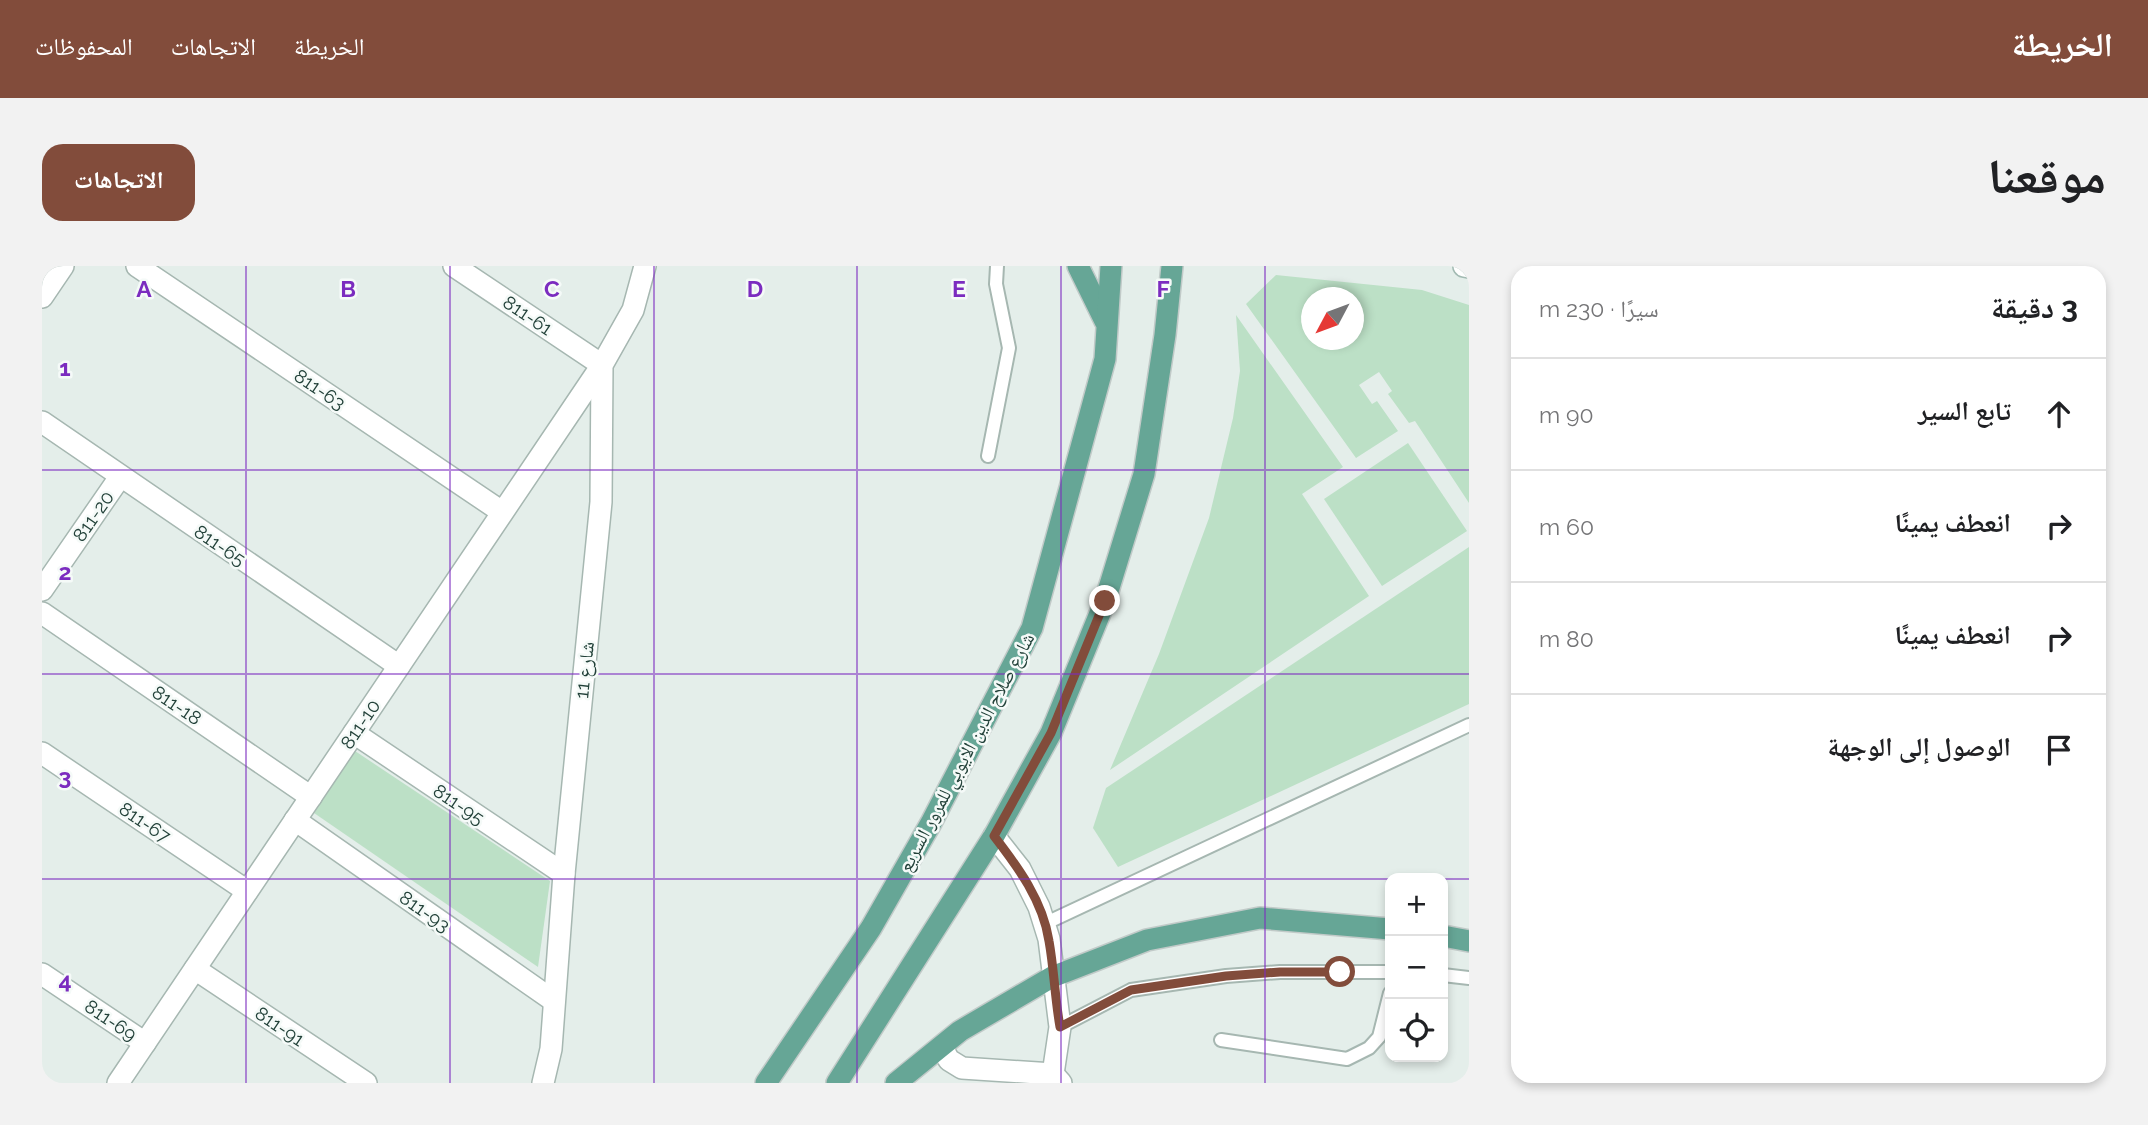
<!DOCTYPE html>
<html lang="ar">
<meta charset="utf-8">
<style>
:root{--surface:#fff;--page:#f2f2f2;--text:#202124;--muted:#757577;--line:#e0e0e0;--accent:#824c3b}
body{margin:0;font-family:Raleway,"Noto Naskh Arabic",sans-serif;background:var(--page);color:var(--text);direction:rtl}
.controls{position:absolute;right:21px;bottom:21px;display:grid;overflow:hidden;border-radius:14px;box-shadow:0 4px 10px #0003}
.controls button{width:63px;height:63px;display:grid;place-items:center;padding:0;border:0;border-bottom:2px solid var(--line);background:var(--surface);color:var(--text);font:35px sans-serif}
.compass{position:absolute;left:1259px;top:21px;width:63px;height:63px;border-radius:50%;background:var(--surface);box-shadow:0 4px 10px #0003;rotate:229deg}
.stop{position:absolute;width:21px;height:21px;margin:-16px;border:5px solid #824c3b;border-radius:50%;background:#fff}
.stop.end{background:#824c3b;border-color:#fff;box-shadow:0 2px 7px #0008}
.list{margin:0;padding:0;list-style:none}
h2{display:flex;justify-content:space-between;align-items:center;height:91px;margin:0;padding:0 28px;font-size:30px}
h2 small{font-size:23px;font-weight:400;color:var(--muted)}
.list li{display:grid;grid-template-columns:46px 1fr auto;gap:21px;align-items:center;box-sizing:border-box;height:112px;padding:0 28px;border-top:2px solid var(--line)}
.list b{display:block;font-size:26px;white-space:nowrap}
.list em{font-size:23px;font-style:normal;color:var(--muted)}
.icon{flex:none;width:38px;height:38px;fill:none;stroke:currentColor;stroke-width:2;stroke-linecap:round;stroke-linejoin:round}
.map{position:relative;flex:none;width:1427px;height:817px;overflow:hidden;direction:ltr;border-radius:21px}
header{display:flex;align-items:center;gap:42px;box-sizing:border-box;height:98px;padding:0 35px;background:var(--accent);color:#fff}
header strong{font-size:33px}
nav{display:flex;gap:38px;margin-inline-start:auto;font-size:24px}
.intro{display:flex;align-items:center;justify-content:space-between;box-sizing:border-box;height:168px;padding:0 42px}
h1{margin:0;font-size:49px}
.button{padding:18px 32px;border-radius:21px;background:var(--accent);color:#fff;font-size:24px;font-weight:700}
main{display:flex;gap:42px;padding:0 42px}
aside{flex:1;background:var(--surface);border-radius:21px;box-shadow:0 4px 10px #0003}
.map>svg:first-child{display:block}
.green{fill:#bce0c6;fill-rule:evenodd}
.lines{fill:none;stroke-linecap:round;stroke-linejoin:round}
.service-casing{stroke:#a6b7b1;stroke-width:16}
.minor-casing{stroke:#a6b7b1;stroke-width:24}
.secondary-casing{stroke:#a2bab2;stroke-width:24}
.primary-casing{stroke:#c1cac8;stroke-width:24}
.service{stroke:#fff;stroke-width:12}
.minor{stroke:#fff;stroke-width:21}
.secondary{stroke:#fff;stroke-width:21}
.primary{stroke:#66a696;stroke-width:21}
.route{stroke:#824c3b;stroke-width:9}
.grid{fill:none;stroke:#7b2cbf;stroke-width:2;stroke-opacity:0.55}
.labels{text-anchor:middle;stroke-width:5;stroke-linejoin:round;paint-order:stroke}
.street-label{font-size:19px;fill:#224139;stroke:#f5faf8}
.grid-label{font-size:23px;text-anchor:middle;font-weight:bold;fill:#7b2cbf;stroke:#f5faf8;stroke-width:5;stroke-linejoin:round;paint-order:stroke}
</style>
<header>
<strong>الخريطة</strong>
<nav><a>الخريطة</a><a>الاتجاهات</a><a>المحفوظات</a></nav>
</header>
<div class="intro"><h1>موقعنا</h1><a class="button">الاتجاهات</a></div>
<main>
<aside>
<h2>3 دقيقة<small>سيرًا · 230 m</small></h2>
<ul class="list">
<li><svg class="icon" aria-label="ahead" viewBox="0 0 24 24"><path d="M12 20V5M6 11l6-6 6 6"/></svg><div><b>تابع السير</b></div><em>90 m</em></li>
<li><svg class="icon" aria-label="right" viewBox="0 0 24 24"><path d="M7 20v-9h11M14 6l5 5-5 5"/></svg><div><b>انعطف يمينًا</b></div><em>60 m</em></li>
<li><svg class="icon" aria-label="right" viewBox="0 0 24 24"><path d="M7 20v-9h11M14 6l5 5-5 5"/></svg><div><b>انعطف يمينًا</b></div><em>80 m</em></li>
<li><svg class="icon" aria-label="arrive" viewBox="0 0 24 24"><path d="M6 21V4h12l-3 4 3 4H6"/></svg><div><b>الوصول إلى الوجهة</b></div></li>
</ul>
</aside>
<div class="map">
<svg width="1427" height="817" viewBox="0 0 1427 817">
<rect width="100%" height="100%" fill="#e4eeea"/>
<g class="green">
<path d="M 1234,9 L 1380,24 L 1427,39 L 1427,237 L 1373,155 L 1367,157 L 1346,128 L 1350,125 L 1337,106 L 1317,119 L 1330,138 L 1335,135 L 1356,165 L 1314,192 L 1204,38 ZM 1269,32 L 1311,32 L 1311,74 L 1269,74 Z"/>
<polygon points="1194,49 1301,201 1260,228 1327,330 1068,504 1117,388 1167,252 1191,152 1198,105"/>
<polygon points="1366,177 1425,265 1340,320 1282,233"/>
<polygon points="1427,281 1427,438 1076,601 1051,562 1064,522"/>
<polygon points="313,485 508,615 496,701 272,547"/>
</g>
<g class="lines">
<defs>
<g id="service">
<polyline points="946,190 967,82 954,18 955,0"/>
<polyline points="1002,658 1427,459"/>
<polyline points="1401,709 1427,712"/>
<polyline points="1018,761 1089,724 1184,710 1238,706 1348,706"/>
<polyline points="1179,774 1305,793 1327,782 1337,771 1348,727"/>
</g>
<g id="minor">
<polyline points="95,0 460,246"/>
<polyline points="0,31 21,0"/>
<polyline points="0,156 357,400"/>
<polyline points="0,324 78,211"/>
<polyline points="0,347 269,531"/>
<polyline points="312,467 522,608"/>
<polyline points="0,487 205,625"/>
<polyline points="253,554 512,735"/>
<polyline points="952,570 978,603 997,641 1007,673 1018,761 1011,808"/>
<polyline points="153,703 324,817"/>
<polyline points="0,708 103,777"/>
<polyline points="900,782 907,794 920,802 1011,808 1019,817"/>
<polyline points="76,817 560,99 412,0"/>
<polyline points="501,817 509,783 522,608 559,236 560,99 591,44 603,0"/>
</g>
<polyline id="secondary" points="1422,0 1427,1"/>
<g id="primary">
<polyline points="1036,0 1063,55"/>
<polyline points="1401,670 1427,675"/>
<polyline points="724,817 829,662 889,557 990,362 1063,93 1069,0"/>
<polyline points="795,817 952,570 1009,467 1063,335 1102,208 1123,69 1130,0"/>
<polyline points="854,817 918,765 1010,711 1105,674 1218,652 1348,663"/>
</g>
</defs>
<use href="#service" class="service-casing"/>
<use href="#minor" class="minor-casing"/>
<use href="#secondary" class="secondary-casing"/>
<use href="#primary" class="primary-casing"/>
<use href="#service" class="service"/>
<use href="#minor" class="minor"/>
<use href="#secondary" class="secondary"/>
<use href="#primary" class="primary"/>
</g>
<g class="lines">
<path class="route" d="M 1063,335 L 1009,467 L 952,570 C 976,601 1001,635 1007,675 C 1012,703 1013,733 1018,761 L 1089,724 L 1184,710 L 1238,706 L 1298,706"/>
</g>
<path class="grid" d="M 204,0 L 204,817M 408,0 L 408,817M 612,0 L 612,817M 815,0 L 815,817M 1019,0 L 1019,817M 1223,0 L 1223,817M 0,204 L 1427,204M 0,408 L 1427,408M 0,613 L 1348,613M 1401,613 L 1427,613"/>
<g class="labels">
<g class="street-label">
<text transform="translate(486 49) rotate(34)" y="7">811-61</text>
<text transform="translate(278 123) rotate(34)" y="7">811-63</text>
<text transform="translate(51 250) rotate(-55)" y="7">811-20</text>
<text transform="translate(178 279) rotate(34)" y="7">811-65</text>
<text transform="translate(542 404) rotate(-84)" y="7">شارع 11</text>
<text transform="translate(135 439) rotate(34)" y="7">811-18</text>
<text transform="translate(318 458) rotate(-56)" y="7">811-10</text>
<text transform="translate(924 486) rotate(-62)" y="7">شارع صلاح الدين الايوبي للمرور السريع</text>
<text transform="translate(417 538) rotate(34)" y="7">811-95</text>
<text transform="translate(103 556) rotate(34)" y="7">811-67</text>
<text transform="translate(383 645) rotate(35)" y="7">811-93</text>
<text transform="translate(69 754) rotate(34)" y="7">811-69</text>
<text transform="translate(238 760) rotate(34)" y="7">811-91</text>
</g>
</g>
<g class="grid-label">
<text x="102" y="31">A</text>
<text x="306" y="31">B</text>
<text x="510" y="31">C</text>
<text x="713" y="31">D</text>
<text x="917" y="31">E</text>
<text x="1121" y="31">F</text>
<text x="23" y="110">1</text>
<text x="23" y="314">2</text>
<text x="23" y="519">3</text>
<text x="23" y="723">4</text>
</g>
</svg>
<div class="controls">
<button>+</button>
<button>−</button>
<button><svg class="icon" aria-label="locate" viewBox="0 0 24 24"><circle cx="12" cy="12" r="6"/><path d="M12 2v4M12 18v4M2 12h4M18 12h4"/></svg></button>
</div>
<svg class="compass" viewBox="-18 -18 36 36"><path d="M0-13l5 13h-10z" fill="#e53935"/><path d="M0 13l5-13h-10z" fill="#757577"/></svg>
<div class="stop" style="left:1298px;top:706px"></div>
<div class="stop end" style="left:1063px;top:335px"></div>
</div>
</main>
